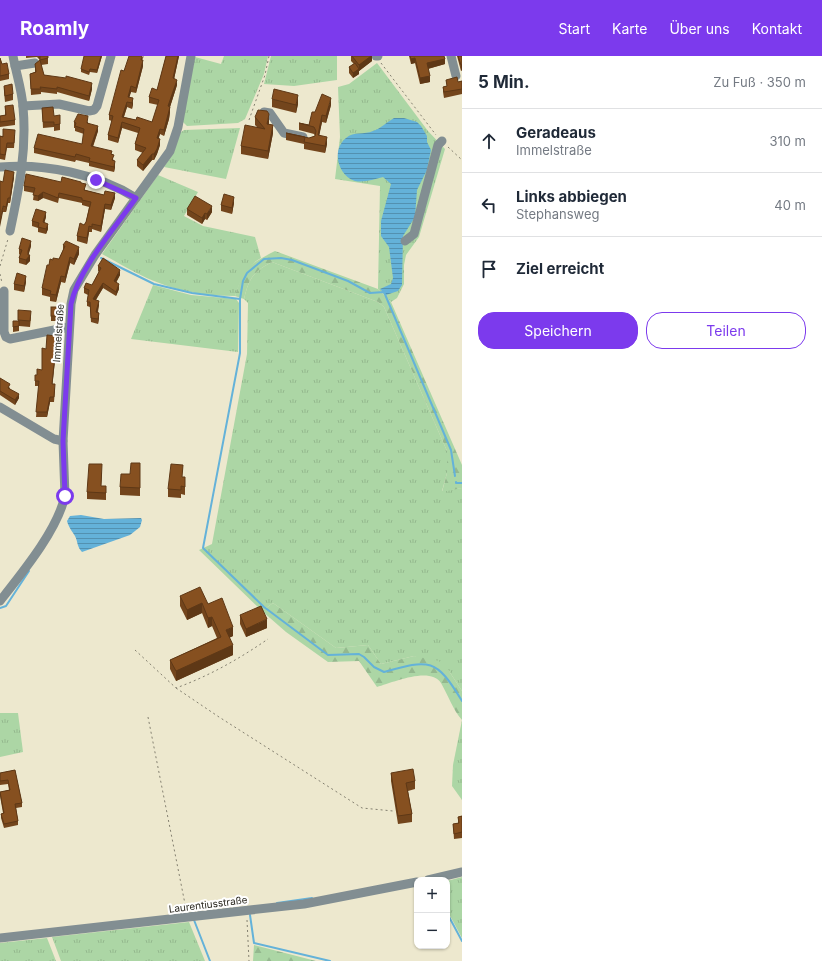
<!DOCTYPE html>
<html lang="de">
<meta charset="utf-8">
<style>
:root{--surface:#fff;--page:#f2f2f3;--text:#1f2937;--muted:#747a83;--line:#e0e1e3;--accent:#7c3aed}
body{margin:0;font-family:Inter,sans-serif;background:var(--page);color:var(--text)}
.controls{position:absolute;right:12px;bottom:12px;display:grid;overflow:hidden;border-radius:8px;box-shadow:0 1px 3px #0004}
.controls button{width:36px;height:36px;display:grid;place-items:center;padding:0;border:0;border-bottom:1px solid var(--line);background:var(--surface);color:var(--text);font:20px sans-serif}
.stop{position:absolute;width:12px;height:12px;margin:-9px;border:3px solid #7c3aed;border-radius:50%;background:#fff}
.stop.end{background:#7c3aed;border-color:#fff;box-shadow:0 1px 4px #0008}
.list{margin:0;padding:0;list-style:none}
h2{display:flex;justify-content:space-between;align-items:center;height:52px;margin:0;padding:0 16px;font-size:17px}
h2 small{font-size:13px;font-weight:400;color:var(--muted)}
.list li{display:grid;grid-template-columns:26px 1fr auto;gap:12px;align-items:center;box-sizing:border-box;height:64px;padding:0 16px;border-top:1px solid var(--line)}
.list b{display:block;font-size:15px;white-space:nowrap}
.list p{margin:0;font-size:13px;white-space:nowrap;color:var(--muted)}
.list em{font-size:13px;font-style:normal;color:var(--muted)}
.actions{display:flex;gap:8px;padding:12px 16px}
.actions a{flex:1;padding:9px 0;border:1px solid var(--accent);border-radius:16px;text-align:center;font-size:14px;color:var(--accent)}
.actions .main{background:var(--accent);color:#fff}
.icon{flex:none;width:22px;height:22px;fill:none;stroke:currentColor;stroke-width:2;stroke-linecap:round;stroke-linejoin:round}
.map{position:relative;flex:none;width:462px;height:905px;overflow:hidden}
header{display:flex;align-items:center;gap:24px;box-sizing:border-box;height:56px;padding:0 20px;background:var(--accent);color:#fff}
header strong{font-size:19px}
nav{display:flex;gap:22px;margin-inline-start:auto;font-size:14px}
main{display:flex}
aside{flex:1;background:var(--surface)}
.map>svg:first-child{display:block}
.grass{fill:url(#grass-tufts)}
.forest{fill:url(#forest-firs)}
.water{fill:url(#water-rules)}
.lines{fill:none;stroke-linecap:round;stroke-linejoin:round}
.stream{stroke:#64b2d9;stroke-width:2}
.path{stroke:#848070;stroke-width:1;stroke-dasharray:2 3;stroke-linecap:butt}
.minor{stroke:#828e92;stroke-width:9}
.wall{fill:#73451c}
.shaded-wall{fill:#5e3816}
.building{fill:#865020;stroke:#5e3816}
.route{stroke:#7c3aed;stroke-width:5}
.labels{text-anchor:middle;stroke-width:4;stroke-linejoin:round;paint-order:stroke}
.street-label{font-size:10px;fill:#2b2920;stroke:#fff}
</style>
<header>
<strong>Roamly</strong>
<nav><a>Start</a><a>Karte</a><a>Über uns</a><a>Kontakt</a></nav>
</header>
<main>
<div class="map">
<svg width="462" height="905" viewBox="0 0 462 905">
<defs>
<pattern id="grass-tufts" width="24" height="20" patternUnits="userSpaceOnUse"><rect width="24" height="20" fill="#acd6a5"/><path d="M3 7l-1-3M5 7V3M7 7l1-3M15 17l-1-3M17 17v-4M19 17l1-3" fill="none" stroke="#94b88e"/></pattern>
<pattern id="forest-firs" width="22" height="20" patternUnits="userSpaceOnUse"><rect width="22" height="20" fill="#acd6a5"/><path d="M5 1l3.5 6h-7zM16 11l3.5 6h-7z" fill="#94b88e"/></pattern>
<pattern id="water-rules" width="6" height="5" patternUnits="userSpaceOnUse"><rect width="6" height="5" fill="#64b2d9"/><path d="M0 2.5h6" fill="none" stroke="#5391b0"/></pattern>
</defs>
<rect width="100%" height="100%" fill="#ede8ce"/>
<g class="grass">
<polygon points="224,0 268,0 264,18 245,63 238,67 187,70 182,65 195,1 221,8"/>
<polygon points="271,0 337,0 337,24 294,30 264,28"/>
<polygon points="377,7 428,75 445,93 419,181 406,199 404,209 404,228 397,242 391,246 378,233 380,130 335,123 340,81 338,31 349,28"/>
<polygon points="240,72 226,123 164,111 174,96 180,77 184,74"/>
<path d="M 158,119 L 198,136 L 184,160 L 203,170 L 255,181 L 261,202 C 246,210 240,225 235,240 C 208,240 180,236 154,225 C 136,218 119,207 102,198 Z"/>
<path d="M 272,206 L 378,246 L 384,251 L 447,395 L 447,417 L 442,435 L 462,432 L 462,635 L 449,615 L 414,600 L 381,608 L 368,589 L 336,592 L 273,547 L 262,555 L 199,494 L 212,488 L 247,298 L 248,247 L 244,243 C 249,222 253,216 272,206 Z"/>
<polygon points="153,229 191,239 236,243 239,247 238,296 131,283"/>
<polygon points="0,657 18,657 23,696 0,701"/>
<polygon points="462,664 462,744 452,730 453,709"/>
<polygon points="462,821 462,882 447,854 447,825"/>
<polygon points="189,866 205,905 61,905 52,881"/>
<polygon points="47,882 56,905 0,905 0,887"/>
</g>
<g class="forest">
<path d="M 275,195 L 378,233 L 391,246 L 462,409 L 462,432 L 442,436 L 447,417 L 447,395 L 384,251 L 378,246 L 272,206 C 253,216 249,222 244,243 L 235,240 C 244,211 248,209 275,195 Z"/>
<path d="M 273,547 L 336,592 L 368,589 L 381,608 L 414,600 L 439,605 L 449,615 L 462,635 L 462,664 C 453,654 448,639 441,627 C 430,610 392,627 377,631 L 359,605 L 328,606 L 286,576 L 262,555 Z"/>
<polygon points="254,889 316,905 253,905"/>
</g>
<g class="water">
<path d="M 394,62 L 404,62 L 417,66 L 421,70 L 427,80 L 427,86 L 431,94 L 427,114 L 417,134 L 415,161 L 403,180 L 402,229 L 398,235 L 386,239 L 380,233 L 391,228 L 393,222 L 389,191 L 381,180 L 381,165 L 391,128 L 383,121 C 374,123 364,127 355,125 C 338,120 331,94 346,82 C 354,75 364,79 373,75 C 380,73 387,66 394,62 Z"/>
<path d="M 81,459 L 104,463 L 141,462 L 142,464 L 140,471 L 130,479 L 82,496 C 77,491 78,486 75,480 C 72,475 69,472 67,465 L 70,460 Z"/>
</g>
<g class="lines">
<g class="stream">
<polyline points="101,202 154,228 192,237 240,243"/>
<path d="M 455,420 L 451,394 L 384,236 L 370,237 L 348,225 L 292,204 L 281,202 L 264,203 L 247,217 L 243,225 L 240,243 L 240,297 L 203,492 L 264,551 L 328,599 L 359,598 L 364,601 L 374,611 L 384,616 C 430,603 436,602 462,645"/>
<polyline points="456,426 456,427 462,427"/>
<polyline points="0,552 6,550 29,515"/>
<polyline points="277,847 312,842"/>
<polyline points="447,857 462,885"/>
<polyline points="250,859 254,887 330,905"/>
<polyline points="194,864 210,905"/>
</g>
<g class="path">
<polyline points="381,7 436,79"/>
<polyline points="249,64 265,19 269,0"/>
<polyline points="448,91 462,104"/>
<polyline points="0,210 8,183"/>
<polyline points="0,218 2,227"/>
<path d="M 135,594 L 176,632 C 209,620 239,603 268,583"/>
<polyline points="176,632 219,661 362,752 393,755"/>
<polyline points="148,661 186,853"/>
<polyline points="247,864 249,905"/>
</g>
<g class="minor">
<polyline points="376,0 378,0"/>
<polyline points="451,0 456,20"/>
<polyline points="15,10 35,7"/>
<polyline points="23,50 59,48 89,55 94,54 97,50 111,0"/>
<polyline points="264,56 270,57 284,77 303,81"/>
<path d="M 0,111 C 44,107 98,118 136,142"/>
<path d="M 10,175 C 19,133 27,94 23,51 C 22,34 16,17 13,0"/>
<polyline points="405,185 414,178 438,89 442,85"/>
<polyline points="4,235 4,276 6,281 10,283 69,271"/>
<polyline points="0,351 54,383 63,385"/>
<path d="M 0,545 C 22,517 57,475 65,440 L 63,385 L 71,248 L 74,234 L 95,199 L 170,95 L 178,71 L 191,0"/>
<polyline points="428,824 462,816"/>
<polyline points="0,882 304,848 417,826"/>
</g>
</g>
<g class="wall">
<polygon points="26,0 48,0 48,8 41,9 44,19 92,33 89,45 57,36 57,38 41,36 41,38 31,39 30,18 35,16 35,8 40,4 37,1 26,2"/>
<polygon points="102,0 97,17 90,16 89,19 81,16 81,13"/>
<polygon points="144,0 142,4 143,10 136,37 131,36 129,41 133,48 132,53 127,51 124,61 136,64 152,66 158,49 149,47 149,41 157,34 166,0 179,0 174,23 177,29 170,51 170,56 169,63 164,80 160,78 158,83 160,89 157,98 154,104 152,104 143,115 137,110 137,104 143,97 135,94 135,88 138,77 122,72 118,87 108,84 108,79 112,65 109,64 109,59 124,15"/>
<polygon points="351,0 372,0 372,5 359,15 359,18 353,22 349,17 349,11 354,8 351,5"/>
<polygon points="409,0 444,0 445,8 428,13 430,26 420,28 415,7 411,8"/>
<polygon points="457,0 462,0 462,14 461,15"/>
<polygon points="0,2 2,8 9,18 9,23 0,25 0,29"/>
<polygon points="446,24 458,26 462,25 462,38 444,42 443,36 443,31 447,30"/>
<polygon points="4,30 13,38 13,44 5,46 4,36"/>
<polygon points="272,43 298,48 296,57 272,51"/>
<polygon points="331,49 326,67 322,66 319,79 327,88 325,97 304,93 304,88 286,84 286,77 309,82 315,80 314,78 299,74 299,67 309,69 315,56"/>
<polygon points="5,50 15,64 15,69 0,71 0,60 5,59"/>
<polygon points="42,52 54,60 60,68 60,74 54,75 54,71 43,72"/>
<polygon points="255,61 269,66 269,68 273,77 268,103 241,98 241,90 257,71 255,69"/>
<polygon points="74,66 88,66 88,67 98,75 93,91 112,98 115,111 114,116 89,110 89,107 76,104 75,106 34,97 34,92 82,88 84,78 75,75 75,72 74,72"/>
<polygon points="15,79 14,92 7,92 5,104 0,103 0,80"/>
<polygon points="14,121 10,147 8,147 6,156 3,156 3,126"/>
<polygon points="61,126 81,127 85,134 115,142 111,154 105,153 101,176 92,173 92,176 89,176 87,188 77,185 77,180 86,166 89,151 82,149 82,147 59,142 58,147 43,142 38,145 33,144 34,137 24,135 24,130"/>
<polygon points="234,147 232,158 221,155 221,149"/>
<polygon points="187,153 212,156 207,164 205,163 202,168 187,159"/>
<polygon points="46,161 44,167 48,173 46,178 38,176 38,172 32,170 32,165"/>
<polygon points="63,189 79,198 74,209 70,207 65,227 61,226 56,246 50,245 50,241 42,239 42,232 53,204 59,203 63,194"/>
<polygon points="31,190 28,199 30,205 26,209 19,207 19,202 20,199 19,198 19,193"/>
<polygon points="98,210 120,219 116,227 119,233 116,240 103,232 96,244 99,249 98,256 99,262 98,268 91,266 90,251 87,250 87,246 88,239 84,237 84,232 92,229 99,216 98,215"/>
<polygon points="26,226 24,236 14,234 14,228"/>
<rect x="51" y="251" width="9" height="14"/>
<polygon points="31,261 30,271 19,270 19,275 13,276 13,265 18,265 18,264"/>
<polygon points="57,285 52,328 55,333 54,346 50,346 47,361 36,361 39,330 35,330 35,319 37,319 42,314 46,293"/>
<polygon points="0,322 10,332 10,333 19,342 15,349 0,339"/>
<polygon points="140,407 140,440 120,439 120,431 130,418"/>
<polygon points="102,416 101,430 106,430 106,444 87,443 87,436"/>
<polygon points="183,421 185,429 185,439 181,438 181,442 168,441 168,433"/>
<polygon points="180,540 208,548 233,580 229,582 233,599 176,625 170,613 170,604 217,582 212,570 208,572 202,557 187,564 180,550"/>
<polygon points="240,559 267,572 246,581 240,568"/>
<polygon points="15,714 22,747 22,751 16,752 18,765 18,769 4,772 1,762 1,758 3,757 0,740 0,736 9,734 8,728 0,729 0,717"/>
<polygon points="391,717 415,725 415,733 408,735 412,758 412,766 398,768 391,725"/>
<polygon points="462,760 462,782 454,783 453,768 458,767 458,761"/>
</g>
<g class="shaded-wall">
<polygon points="101,0 102,0 97,17 97,14"/>
<polygon points="178,0 179,0 173,28 173,22"/>
<polygon points="371,0 372,0 372,5 359,15 359,18 353,22 353,17 359,13 359,9"/>
<polygon points="415,2 415,7 411,8 411,3"/>
<polygon points="445,3 445,8 427,13 427,7"/>
<polygon points="143,4 143,10 136,37 136,32"/>
<polygon points="461,9 462,9 462,14 461,15"/>
<polygon points="430,20 430,26 420,28 420,22"/>
<polygon points="177,24 177,29 170,51 170,56 169,63 164,80 164,74 168,50"/>
<polygon points="92,27 92,33 89,45 89,40"/>
<polygon points="131,30 131,36 128,46 128,41"/>
<polygon points="298,39 298,48 296,57 296,49"/>
<polygon points="133,42 133,48 132,53 132,47"/>
<polygon points="331,42 331,49 326,67 326,60"/>
<polygon points="127,46 127,51 122,66 122,61"/>
<polygon points="269,58 269,66 267,76 267,68"/>
<polygon points="322,59 322,66 318,86 318,79"/>
<polygon points="122,66 122,72 118,87 118,82"/>
<polygon points="273,69 273,77 268,103 268,95"/>
<polygon points="98,70 98,75 91,95 91,90"/>
<polygon points="160,73 160,78 157,88 157,82"/>
<polygon points="327,81 327,88 325,97 325,90"/>
<polygon points="160,83 160,89 157,98 154,104 154,98"/>
<polygon points="152,98 152,104 143,115 143,109"/>
<polygon points="115,105 115,111 114,116 114,111"/>
<polygon points="14,116 14,121 10,147 10,142"/>
<polygon points="43,136 43,142 38,145 38,140"/>
<polygon points="115,137 115,142 111,154 111,149"/>
<polygon points="234,141 234,147 232,158 232,152"/>
<polygon points="8,142 8,147 6,156 6,151"/>
<polygon points="105,148 105,153 101,176 101,170"/>
<polygon points="3,150 3,156 0,171 0,166"/>
<polygon points="212,150 212,156 207,164 207,158"/>
<polygon points="46,156 46,161 43,171 43,166"/>
<polygon points="205,157 205,163 202,168 202,162"/>
<polygon points="48,168 48,173 46,178 46,173"/>
<polygon points="89,170 89,176 87,188 87,182"/>
<polygon points="31,185 31,190 28,201 28,195"/>
<polygon points="79,191 79,198 74,209 74,203"/>
<polygon points="30,199 30,205 26,209 26,204"/>
<polygon points="70,201 70,207 65,227 65,221"/>
<polygon points="120,214 120,219 114,230 114,225"/>
<polygon points="26,220 26,226 24,236 24,230"/>
<polygon points="61,220 61,226 56,246 56,239"/>
<polygon points="103,227 103,232 93,248 93,243"/>
<polygon points="119,228 119,233 116,240 116,236"/>
<polygon points="99,245 99,249 96,261 96,256"/>
<polygon points="99,257 99,262 98,268 98,263"/>
<polygon points="57,280 57,285 52,333 52,328"/>
<polygon points="19,338 19,342 15,349 15,344"/>
<polygon points="50,341 50,346 47,361 47,356"/>
<polygon points="202,547 202,557 187,564 187,554"/>
<polygon points="212,561 212,570 208,572 208,562"/>
<polygon points="267,563 267,572 246,581 246,573"/>
<polygon points="233,571 233,580 226,583 226,574"/>
<polygon points="233,589 233,599 176,625 176,615"/>
</g>
<g class="building">
<polygon points="40,0 48,0 48,2 40,4"/>
<polygon points="84,0 101,0 97,14 90,13 89,16 81,13"/>
<polygon points="129,0 142,0 141,4 143,4 136,32 131,30 128,41 133,42 132,47 127,46 122,61 136,64 137,61 152,66 159,44 149,41 152,32 157,34 166,0 178,0 173,22 177,24 168,50 170,51 164,74 160,73 157,82 160,83 157,93 154,98 152,98 143,109 137,104 146,92 135,88 140,72 122,66 118,82 108,79 113,60 109,59 121,14 124,15"/>
<polygon points="352,0 371,0 359,9"/>
<polygon points="410,0 444,0 445,3 427,7 430,20 420,22 415,2 411,3"/>
<polygon points="458,0 462,0 462,9 461,9"/>
<polygon points="0,2 2,8 7,7 9,18 0,20"/>
<polygon points="40,4 44,19 66,22 66,20 92,27 89,40 57,31 57,33 40,31 41,33 31,33 30,18 36,16 35,8"/>
<polygon points="355,7 359,13 353,17 349,11"/>
<polygon points="457,21 458,26 462,25 462,33 444,36 443,31 447,30 446,24"/>
<polygon points="12,28 13,38 5,40 4,30"/>
<polygon points="274,33 298,39 296,49 272,43"/>
<polygon points="322,38 331,42 326,60 322,59 318,79 327,81 325,90 304,86 305,81 286,77 309,82 315,80 316,75 314,71 299,67 309,69 312,56 315,56"/>
<polygon points="13,49 15,64 0,66 0,60 6,59 5,50"/>
<polygon points="53,51 54,60 60,59 60,68 54,69 54,66 43,66 42,52"/>
<polygon points="258,54 267,55 269,58 267,68 273,69 268,95 241,90 245,69 265,73 255,61"/>
<polygon points="78,58 88,60 87,67 98,70 91,90 112,95 111,98 114,99 112,104 115,105 114,111 89,105 90,102 76,98 75,101 34,92 38,78 82,88 84,73 75,70 76,67 74,66"/>
<polygon points="3,73 15,74 14,87 7,87 5,99 0,98 0,80 3,81"/>
<polygon points="5,114 14,116 10,142 8,142 6,151 3,150 0,166 0,125 3,126"/>
<polygon points="26,118 61,126 62,121 81,126 81,127 86,128 84,134 104,139 105,135 115,137 111,149 105,148 101,170 92,168 92,171 89,170 87,182 77,180 80,167 84,169 86,166 91,146 82,144 82,142 59,137 58,142 43,136 38,140 33,139 35,132 24,130"/>
<polygon points="224,138 234,141 232,152 221,149"/>
<polygon points="195,140 212,150 207,158 205,157 202,162 187,153"/>
<polygon points="36,153 46,156 43,166 48,168 46,173 38,171 39,167 32,165"/>
<polygon points="22,182 31,185 28,195 28,199 30,199 26,204 19,202 22,194 19,193"/>
<polygon points="66,185 79,191 74,203 70,201 65,221 61,220 56,239 50,238 51,235 42,232 47,209 49,209 50,203 53,204 53,202 59,203 65,190 63,189"/>
<polygon points="103,202 120,214 114,225 119,228 116,236 103,227 93,243 99,245 96,256 99,257 98,263 91,262 90,246 87,246 89,234 84,232 86,227 92,229 101,212 98,210"/>
<polygon points="17,217 26,220 24,230 14,228"/>
<rect x="51" y="251" width="9" height="9"/>
<polygon points="18,254 31,255 30,265 18,264"/>
<polygon points="13,265 19,265 19,270 13,271"/>
<polygon points="47,279 57,280 52,328 55,328 54,341 50,341 47,356 36,356 39,325 35,325 35,319 37,319 37,313 42,314 42,292 46,293"/>
<polygon points="0,322 10,328 8,332 19,338 15,344 0,335"/>
<polygon points="131,407 140,407 140,432 120,431 121,418 130,418"/>
<polygon points="89,408 102,408 101,430 106,430 106,437 87,436"/>
<polygon points="171,408 183,409 182,421 185,421 185,431 181,430 181,434 168,433"/>
<polygon points="200,531 208,548 222,542 233,571 226,574 233,589 176,615 170,604 221,581 212,561 208,562 202,547 187,554 180,540"/>
<polygon points="261,550 267,563 246,573 240,559"/>
<polygon points="413,713 415,725 406,727 412,758 398,760 391,717"/>
<polygon points="15,714 22,747 15,748 18,765 4,768 1,758 4,757 0,736 10,734 8,724 0,725 0,717"/>
<polygon points="462,760 462,776 454,778 453,768 459,767 458,761"/>
</g>
<g class="lines">
<path class="route" d="M 65,440 L 63,385 L 71,248 C 79,212 114,173 136,142 L 96,124"/>
</g>
<g class="labels">
<g class="street-label">
<text transform="translate(58 277) rotate(-86)" y="4">Immelstraße</text>
<text transform="translate(208 848) rotate(-7)" y="4">Laurentiusstraße</text>
</g>
</g>
</svg>
<div class="controls">
<button>+</button>
<button>−</button>
</div>
<div class="stop" style="left:65px;top:440px"></div>
<div class="stop end" style="left:96px;top:124px"></div>
</div>
<aside>
<h2>5 Min.<small>Zu Fuß · 350 m</small></h2>
<ul class="list">
<li><svg class="icon" aria-label="ahead" viewBox="0 0 24 24"><path d="M12 20V5M6 11l6-6 6 6"/></svg><div><b>Geradeaus</b><p>Immelstraße</p></div><em>310 m</em></li>
<li><svg class="icon" aria-label="left" viewBox="0 0 24 24"><path d="M17 20v-9H6M10 6l-5 5 5 5"/></svg><div><b>Links abbiegen</b><p>Stephansweg</p></div><em>40 m</em></li>
<li><svg class="icon" aria-label="arrive" viewBox="0 0 24 24"><path d="M6 21V4h12l-3 4 3 4H6"/></svg><div><b>Ziel erreicht</b></div></li>
</ul>
<div class="actions"><a class="main">Speichern</a><a>Teilen</a></div>
</aside>
</main>
